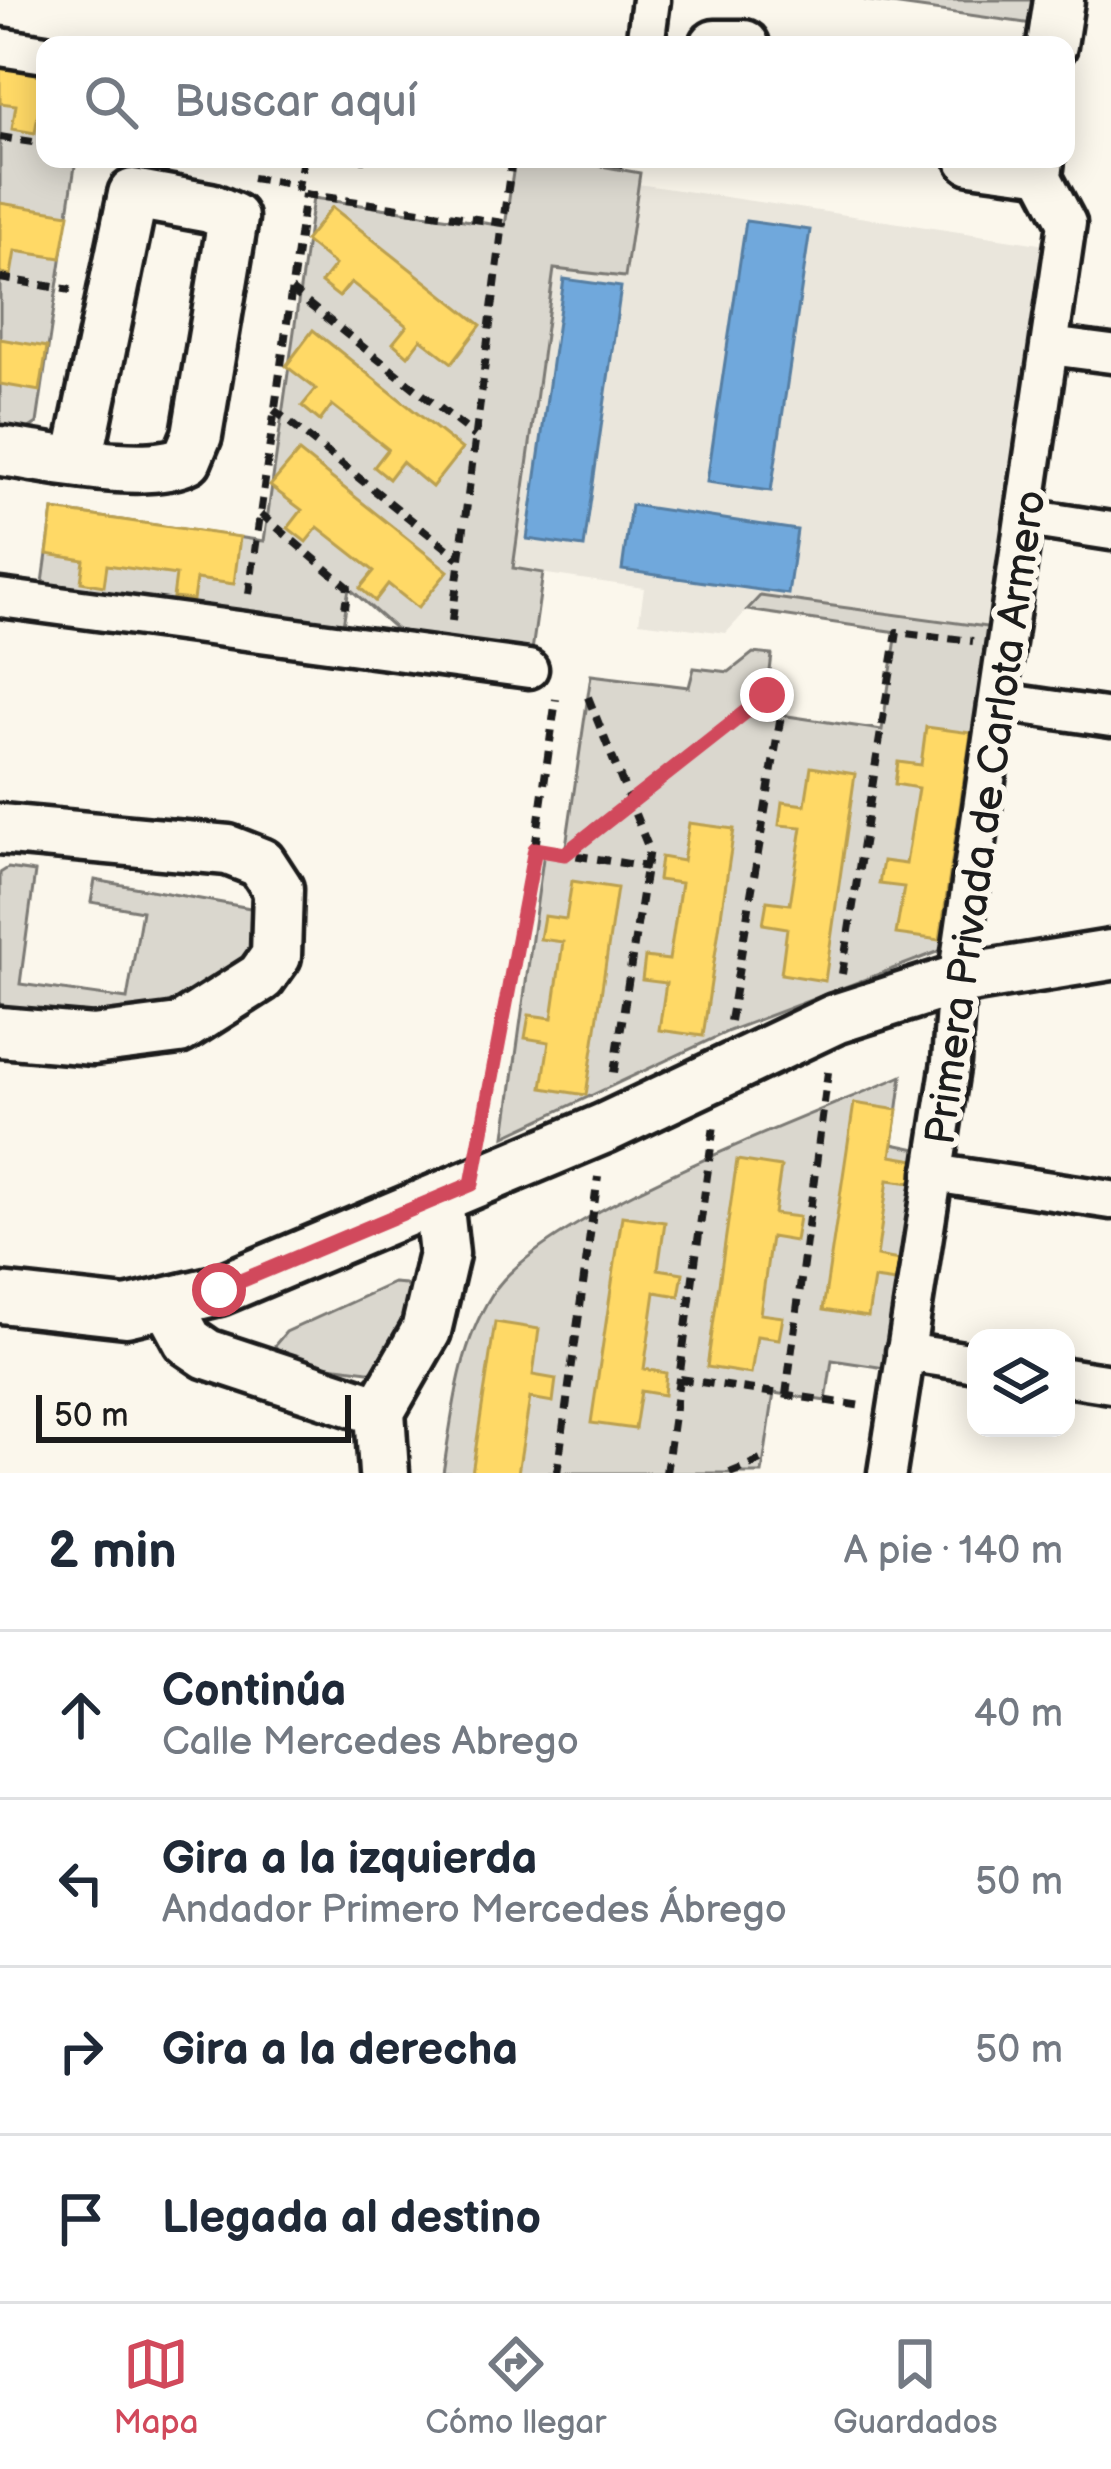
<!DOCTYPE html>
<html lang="es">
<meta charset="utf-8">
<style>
:root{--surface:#fff;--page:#f6f6f7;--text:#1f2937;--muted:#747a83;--line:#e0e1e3;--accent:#d1495b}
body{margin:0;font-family:"Balsamiq Sans",sans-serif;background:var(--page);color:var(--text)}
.controls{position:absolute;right:36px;bottom:36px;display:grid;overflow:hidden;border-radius:24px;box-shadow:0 6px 30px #0003}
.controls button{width:108px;height:108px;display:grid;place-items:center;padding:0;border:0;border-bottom:3px solid var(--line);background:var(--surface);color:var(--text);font:60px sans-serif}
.scale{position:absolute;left:36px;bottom:30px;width:315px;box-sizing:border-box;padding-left:12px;border:6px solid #1c1c1c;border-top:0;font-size:33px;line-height:42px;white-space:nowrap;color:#1c1c1c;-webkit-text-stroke:9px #fbf7ec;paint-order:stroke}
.stop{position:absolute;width:36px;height:36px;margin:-27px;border:9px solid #d1495b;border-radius:50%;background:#fff}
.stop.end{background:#d1495b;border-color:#fff;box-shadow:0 3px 12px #0008}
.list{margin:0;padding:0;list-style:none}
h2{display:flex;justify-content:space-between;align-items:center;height:156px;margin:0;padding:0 48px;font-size:51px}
h2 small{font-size:39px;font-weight:400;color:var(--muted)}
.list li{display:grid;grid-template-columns:78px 1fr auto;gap:36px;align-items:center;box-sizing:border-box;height:168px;padding:0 48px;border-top:3px solid var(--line)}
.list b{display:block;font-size:45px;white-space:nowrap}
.list p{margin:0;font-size:39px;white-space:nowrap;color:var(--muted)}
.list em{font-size:39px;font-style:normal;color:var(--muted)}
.icon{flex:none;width:66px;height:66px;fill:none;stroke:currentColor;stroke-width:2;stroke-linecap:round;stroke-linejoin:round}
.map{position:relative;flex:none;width:1111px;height:1473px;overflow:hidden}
.search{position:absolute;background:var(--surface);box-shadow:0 6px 30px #0003;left:36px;right:36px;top:36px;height:132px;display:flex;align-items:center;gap:30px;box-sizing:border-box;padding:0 42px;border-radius:24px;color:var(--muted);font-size:45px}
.sheet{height:828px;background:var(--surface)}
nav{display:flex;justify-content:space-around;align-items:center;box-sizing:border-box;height:168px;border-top:3px solid var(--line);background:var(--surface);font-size:33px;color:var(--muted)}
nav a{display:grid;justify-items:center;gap:6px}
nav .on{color:var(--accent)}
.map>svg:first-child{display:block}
.built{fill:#eae6dc}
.green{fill:#dad7ce;stroke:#7b7a75;stroke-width:3}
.homes{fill:#ffd966;stroke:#bba050;stroke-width:3}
.schools{fill:#6fa8dc;stroke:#567ea2;stroke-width:3}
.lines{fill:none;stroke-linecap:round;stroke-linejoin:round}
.pedestrian-casing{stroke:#1c1c1c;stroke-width:45}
.minor-casing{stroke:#1c1c1c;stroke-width:57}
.path{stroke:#1c1c1c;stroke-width:8;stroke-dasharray:12 9;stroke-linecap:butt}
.pedestrian{stroke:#fbf7ec;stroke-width:36}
.minor{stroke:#fbf7ec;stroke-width:48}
.route{stroke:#d1495b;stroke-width:15}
.labels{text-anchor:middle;stroke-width:12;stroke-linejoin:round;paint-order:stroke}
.street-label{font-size:42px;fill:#1c1c1c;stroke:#fbf7ec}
</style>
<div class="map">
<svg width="1111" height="1473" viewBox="0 0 1111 1473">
<rect width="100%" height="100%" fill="#fbf7ec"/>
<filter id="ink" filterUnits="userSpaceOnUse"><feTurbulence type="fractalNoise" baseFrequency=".00833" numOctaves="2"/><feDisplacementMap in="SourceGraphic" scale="24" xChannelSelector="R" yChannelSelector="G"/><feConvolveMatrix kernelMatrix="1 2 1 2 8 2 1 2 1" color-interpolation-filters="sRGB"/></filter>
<g filter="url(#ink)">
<polygon class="built" points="638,184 1046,245 994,628 760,596 726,633 639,622 644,588 512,569 554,268 625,277"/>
<g class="green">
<polygon points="864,0 1057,0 1053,27"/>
<polygon points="0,57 45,64 45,159 76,159 37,423 22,433 0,430"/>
<polygon points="515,159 562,159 640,173 625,277 554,269 513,568 543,573 531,658 414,645 349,588 342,631 42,590 53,510 264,541 313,198 505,226"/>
<polygon points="760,596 994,628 953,946 729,1031 505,1136 544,851 565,853 591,675 689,687 694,668 729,672 753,653 772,655 767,695 781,715 882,730 897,632 747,610"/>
<path d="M 8,868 L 35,872 L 20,984 L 127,999 L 142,911 L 91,902 L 95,880 L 250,908 L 262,919 L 258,963 C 150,1019 121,1020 0,1012 L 0,873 Z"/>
<path d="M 902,1076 L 893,1144 L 926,1151 L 892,1369 L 832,1360 L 826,1401 L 774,1393 L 762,1473 L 443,1473 C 453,1412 458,1349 491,1296 C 539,1215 808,1117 902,1076 Z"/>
<polygon points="393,1283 405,1284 412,1295 404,1349 384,1373 282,1360 275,1345 286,1332"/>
</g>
<g class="homes">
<polygon points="0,57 45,64 45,109 39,108 35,133 12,129 16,105 0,103"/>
<polygon points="0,203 69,214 61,258 15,251 11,275 0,273"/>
<polygon points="332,207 481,325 452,363 421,339 408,356 393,343 407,326 351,282 339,297 321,283 335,265 305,241"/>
<polygon points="313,330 462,449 432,487 402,462 389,479 374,467 388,449 332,405 320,421 302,406 316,389 286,366"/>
<polygon points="0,339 47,347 40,391 0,384"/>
<polygon points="299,452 448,571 418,608 388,584 375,601 360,588 374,571 318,527 306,542 288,528 302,510 270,486"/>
<polygon points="53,510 240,537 234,584 196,579 193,600 173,598 176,575 107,565 104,586 81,582 84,560 47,554"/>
<polygon points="926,727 971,733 940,940 896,934 904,887 879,884 883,861 906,864 918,788 895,784 898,762 921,765"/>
<polygon points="811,767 855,774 825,981 781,974 787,928 763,924 767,901 790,904 802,827 779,825 782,802 805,805"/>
<polygon points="689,823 734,829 703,1036 659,1030 666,983 642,980 645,957 669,960 681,883 658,880 661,857 683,861"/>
<polygon points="572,881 617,888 586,1095 542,1088 549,1042 525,1038 529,1015 552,1018 563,942 540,939 544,916 566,919"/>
<polygon points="854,1103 898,1110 891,1156 915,1160 912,1183 888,1180 877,1256 899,1260 896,1282 874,1279 868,1317 823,1310"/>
<polygon points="737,1160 781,1167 774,1214 799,1217 795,1241 771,1237 760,1314 783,1317 779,1339 757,1336 751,1374 707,1367"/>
<polygon points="622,1216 665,1222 658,1269 683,1273 679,1296 655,1292 644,1369 666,1373 664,1395 641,1391 635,1429 591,1423"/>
<polygon points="495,1322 539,1329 533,1375 556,1379 553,1402 530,1398 518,1473 472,1473"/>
</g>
<g class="schools">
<polygon points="746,221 810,230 771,491 707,482"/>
<polygon points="564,279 621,287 584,547 527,539"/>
<polygon points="631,505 797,530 788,594 622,570"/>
</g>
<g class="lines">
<defs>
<g id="pedestrian">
<polyline points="645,45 651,0"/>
<polyline points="0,47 45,54"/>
<polyline points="1050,346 1111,354"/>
<polyline points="1027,518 1111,531"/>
<polyline points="0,598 529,669"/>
<polyline points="1002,702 1111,718"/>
<polyline points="933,1173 1111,1200"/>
<polyline points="905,1352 976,1363"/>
<polyline points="1066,1377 1111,1384"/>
<polyline points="887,1473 951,1062 957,980 1067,223 1038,168"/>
</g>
<g id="minor">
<polyline points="715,45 744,45"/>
<polyline points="1052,45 1059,0"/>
<polyline points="971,159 1038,168 1039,159"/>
<path d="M 0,451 C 48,457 146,480 187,459 L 197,435 L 233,218 L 210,208 L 133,194 L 78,461"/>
<polyline points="0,829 228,850 261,863 278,889 276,956 261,977 179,1029 93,1040 0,1032"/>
<polyline points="0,1298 126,1312 219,1290 605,1128 835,1019 957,980 1111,955"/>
<polyline points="168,1304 188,1341 207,1354 380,1411"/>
<polyline points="384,1473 380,1411 426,1331 444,1254 438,1200"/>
</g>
</defs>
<use href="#pedestrian" class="pedestrian-casing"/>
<use href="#minor" class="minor-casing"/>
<g class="path">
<polyline points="0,137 45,144"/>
<polyline points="303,159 297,193 503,223 512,159"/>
<polyline points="361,159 375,159"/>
<polyline points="590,159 628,165 629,159"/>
<polyline points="252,178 298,185"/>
<polyline points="0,278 71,290"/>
<polyline points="291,290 475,436"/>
<polyline points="274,410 459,558"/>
<polyline points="261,514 348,587 345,608"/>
<polyline points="249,594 305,194"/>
<polyline points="452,621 503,223"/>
<polyline points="588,697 649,849 613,1079"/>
<polyline points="535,849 648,867"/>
<polyline points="565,854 767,695"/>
<polyline points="842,974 897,632 973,641"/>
<polyline points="730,1021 781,715"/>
<polyline points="481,1135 535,849 556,699"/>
<polyline points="680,1379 862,1406"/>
<polyline points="786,1395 828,1072"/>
<polyline points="557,1473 598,1177"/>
<polyline points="666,1473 714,1125"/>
<polyline points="730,1473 763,1459"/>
</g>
<use href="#pedestrian" class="pedestrian"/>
<use href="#minor" class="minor"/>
</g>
</g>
<g class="lines" filter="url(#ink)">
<polyline class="route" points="219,1290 472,1184 535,849 565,854 767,695"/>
</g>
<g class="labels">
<g class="street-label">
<text transform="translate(984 817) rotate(-82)" y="15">Primera Privada de Carlota Armero</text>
</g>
</g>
</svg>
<div class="controls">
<button><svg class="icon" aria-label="layers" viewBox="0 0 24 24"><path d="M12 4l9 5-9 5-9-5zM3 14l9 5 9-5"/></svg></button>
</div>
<div class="scale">50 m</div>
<div class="stop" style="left:219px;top:1290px"></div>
<div class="stop end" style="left:767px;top:695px"></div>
<div class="search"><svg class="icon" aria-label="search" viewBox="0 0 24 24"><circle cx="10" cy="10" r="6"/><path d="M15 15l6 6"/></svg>Buscar aquí</div>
</div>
<section class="sheet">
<h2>2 min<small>A pie · 140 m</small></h2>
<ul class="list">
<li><svg class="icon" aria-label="ahead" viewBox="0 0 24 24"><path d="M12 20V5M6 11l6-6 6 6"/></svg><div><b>Continúa</b><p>Calle Mercedes Abrego</p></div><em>40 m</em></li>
<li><svg class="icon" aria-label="left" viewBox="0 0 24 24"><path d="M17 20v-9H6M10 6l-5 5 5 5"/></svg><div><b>Gira a la izquierda</b><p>Andador Primero Mercedes Ábrego</p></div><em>50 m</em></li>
<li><svg class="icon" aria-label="right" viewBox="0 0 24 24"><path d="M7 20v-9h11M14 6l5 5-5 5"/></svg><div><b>Gira a la derecha</b></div><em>50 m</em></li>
<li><svg class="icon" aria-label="arrive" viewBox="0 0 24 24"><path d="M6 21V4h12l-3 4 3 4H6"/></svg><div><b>Llegada al destino</b></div></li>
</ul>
</section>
<nav>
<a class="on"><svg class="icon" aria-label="map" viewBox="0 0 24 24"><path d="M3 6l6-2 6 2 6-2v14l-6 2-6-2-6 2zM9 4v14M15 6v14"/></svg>Mapa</a>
<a><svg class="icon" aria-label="directions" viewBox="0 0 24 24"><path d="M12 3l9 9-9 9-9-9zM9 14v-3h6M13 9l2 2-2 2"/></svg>Cómo llegar</a>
<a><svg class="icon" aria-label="saved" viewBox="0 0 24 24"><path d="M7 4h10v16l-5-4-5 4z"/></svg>Guardados</a>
</nav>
